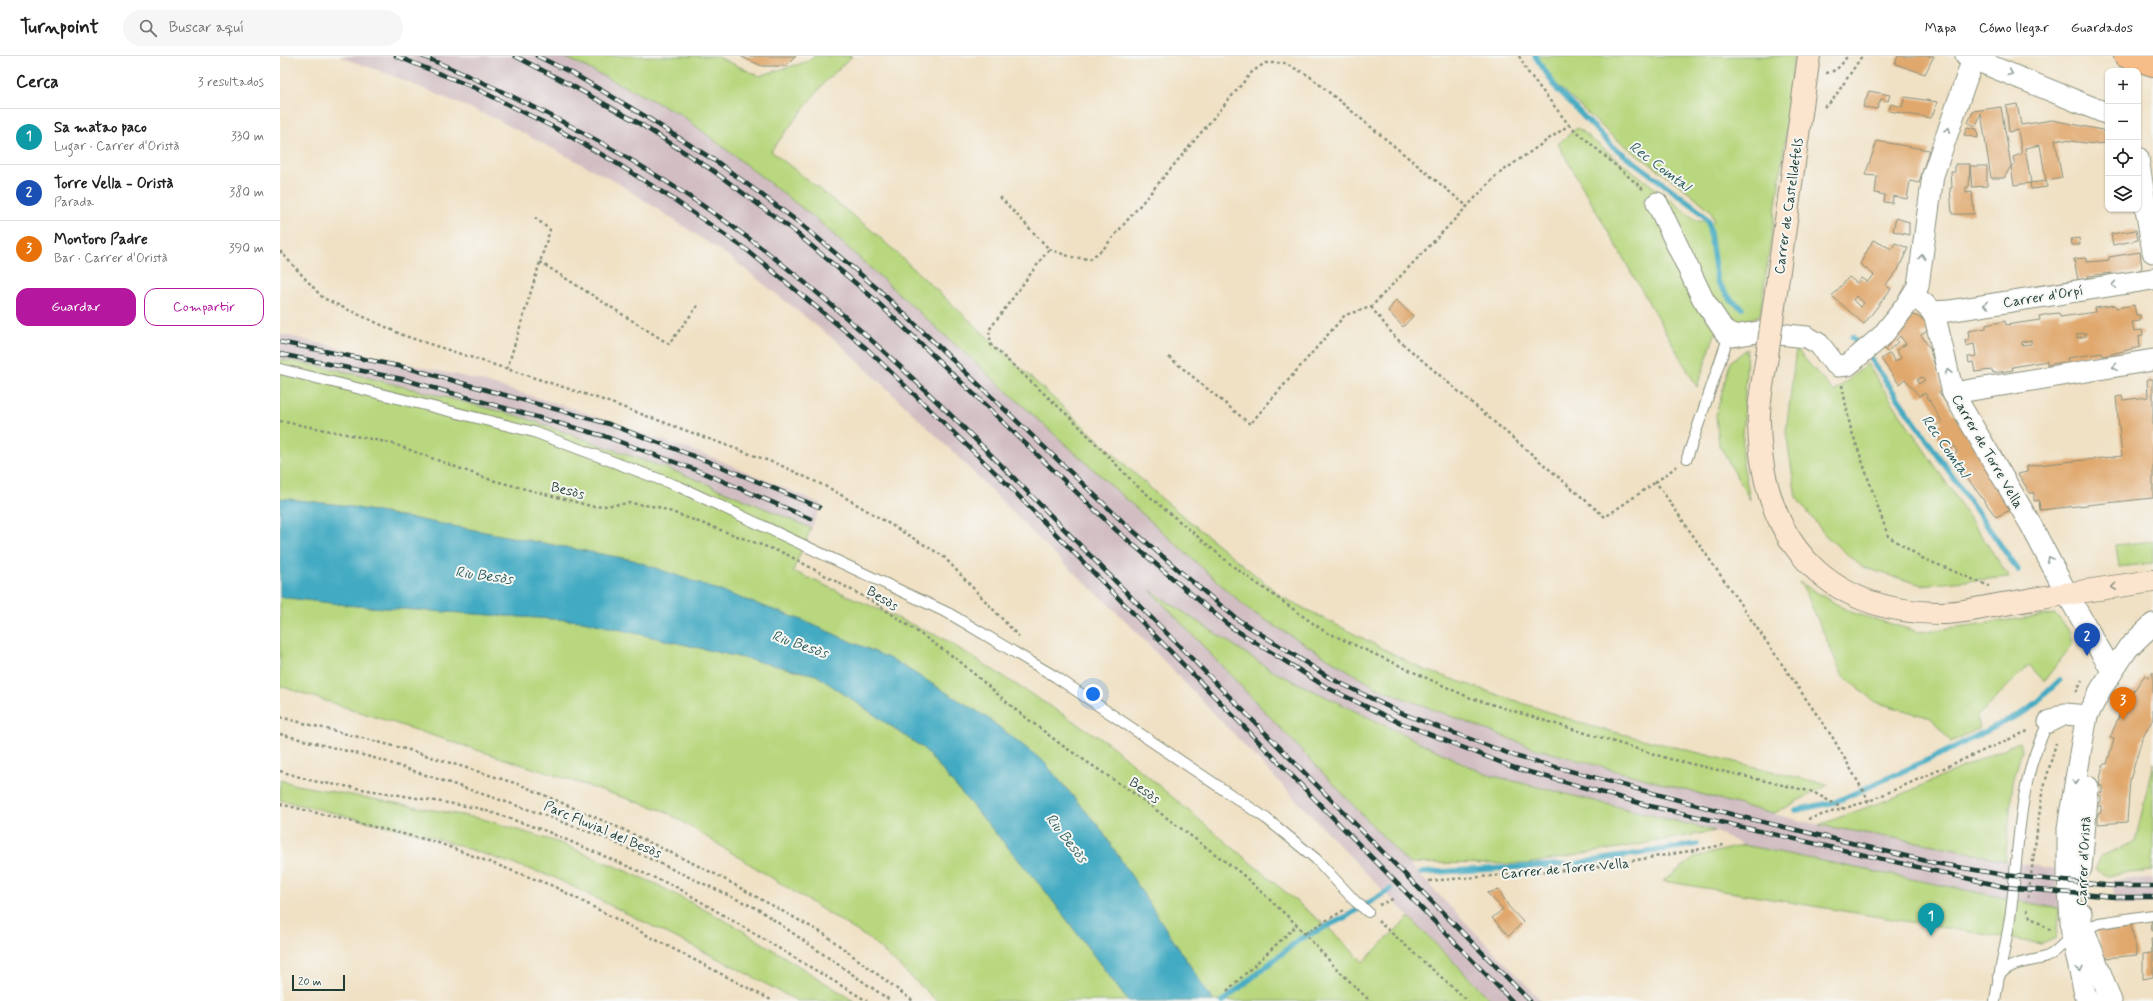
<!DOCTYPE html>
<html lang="es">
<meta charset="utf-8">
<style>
:root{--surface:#fff;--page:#f6f6f6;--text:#222;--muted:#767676;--line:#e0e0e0;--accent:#b5179e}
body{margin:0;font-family:Mynerve,sans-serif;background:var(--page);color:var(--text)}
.controls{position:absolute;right:12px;top:12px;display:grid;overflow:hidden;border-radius:8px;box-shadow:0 1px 3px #0004}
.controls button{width:36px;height:36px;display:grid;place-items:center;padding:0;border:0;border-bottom:1px solid var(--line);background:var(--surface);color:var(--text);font:20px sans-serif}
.scale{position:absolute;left:12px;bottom:10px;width:53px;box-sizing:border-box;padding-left:4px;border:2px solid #1f3d34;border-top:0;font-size:11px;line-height:14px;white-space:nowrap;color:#1f3d34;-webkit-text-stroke:3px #f6f6f2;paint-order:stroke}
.you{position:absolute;left:813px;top:638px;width:14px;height:14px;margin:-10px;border:3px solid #fff;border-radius:50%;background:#1a73e8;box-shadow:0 0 0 6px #1a73e833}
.badge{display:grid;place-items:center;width:26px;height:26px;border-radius:50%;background:var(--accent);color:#fff;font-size:13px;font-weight:700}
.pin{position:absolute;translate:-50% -33px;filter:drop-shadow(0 1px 2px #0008)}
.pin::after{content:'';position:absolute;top:21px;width:14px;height:12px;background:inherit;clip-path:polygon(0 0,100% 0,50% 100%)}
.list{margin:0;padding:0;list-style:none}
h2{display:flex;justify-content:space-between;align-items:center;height:52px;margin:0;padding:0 16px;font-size:17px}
h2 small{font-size:13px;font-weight:400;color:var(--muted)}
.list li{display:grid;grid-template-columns:26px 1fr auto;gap:12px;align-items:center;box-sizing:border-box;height:56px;padding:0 16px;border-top:1px solid var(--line)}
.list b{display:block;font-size:15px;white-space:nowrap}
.list p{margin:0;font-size:13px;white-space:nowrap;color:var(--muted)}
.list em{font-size:13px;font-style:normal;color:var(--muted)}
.actions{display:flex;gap:8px;padding:12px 16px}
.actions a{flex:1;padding:9px 0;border:1px solid var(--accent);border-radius:12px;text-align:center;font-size:14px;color:var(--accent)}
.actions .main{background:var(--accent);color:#fff}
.icon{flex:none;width:22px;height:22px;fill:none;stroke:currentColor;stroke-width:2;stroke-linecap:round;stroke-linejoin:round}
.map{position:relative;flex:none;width:1873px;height:945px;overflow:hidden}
header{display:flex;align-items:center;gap:24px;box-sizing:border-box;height:56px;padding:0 20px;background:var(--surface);border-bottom:1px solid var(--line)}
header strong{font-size:19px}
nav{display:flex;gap:22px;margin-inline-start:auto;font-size:14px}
.search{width:280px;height:36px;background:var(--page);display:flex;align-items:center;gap:10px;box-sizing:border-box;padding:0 14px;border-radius:22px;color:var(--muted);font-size:15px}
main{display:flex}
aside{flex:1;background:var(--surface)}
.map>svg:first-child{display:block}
.industrial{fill:#d2bec2}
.green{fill:#b8d77e;stroke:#6c8a59}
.water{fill:#42aac2;stroke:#30747b}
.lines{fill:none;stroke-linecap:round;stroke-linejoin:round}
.stream{stroke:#42aac2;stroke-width:5.5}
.building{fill:#e0a86d;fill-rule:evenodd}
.lane-casing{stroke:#888f7c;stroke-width:12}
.street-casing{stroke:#888f7c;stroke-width:23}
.secondary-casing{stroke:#888f7c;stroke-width:24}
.highway-casing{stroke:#888f7c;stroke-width:24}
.path{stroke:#888f7c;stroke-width:2.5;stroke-dasharray:3 3;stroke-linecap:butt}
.lane{stroke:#fff;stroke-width:10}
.street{stroke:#fff;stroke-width:21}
.secondary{stroke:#fce5cf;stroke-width:22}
.highway{stroke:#f7bd88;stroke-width:22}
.rail-casing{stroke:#1f3d34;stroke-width:4.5}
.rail{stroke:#f6f6f2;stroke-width:3;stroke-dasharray:9;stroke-linecap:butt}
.secondary-bridge-casing{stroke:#888f7c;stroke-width:24;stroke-linecap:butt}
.secondary-bridge{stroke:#fce5cf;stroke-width:22}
.oneway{stroke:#8f9e9a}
.oneway2{stroke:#8e9182}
.labels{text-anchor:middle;stroke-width:4;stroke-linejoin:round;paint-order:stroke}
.street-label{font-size:14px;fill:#1f3d34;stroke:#f6f6f2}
.water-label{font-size:15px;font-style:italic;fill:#2a5e5f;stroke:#f6f6f2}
</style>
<header>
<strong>Turnpoint</strong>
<div class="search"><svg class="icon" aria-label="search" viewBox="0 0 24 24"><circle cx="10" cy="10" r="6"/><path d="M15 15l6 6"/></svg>Buscar aquí</div>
<nav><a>Mapa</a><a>Cómo llegar</a><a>Guardados</a></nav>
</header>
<main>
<aside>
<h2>Cerca<small>3 resultados</small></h2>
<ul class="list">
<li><span class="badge" style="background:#0f9aa8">1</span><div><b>Sa matao paco</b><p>Lugar · Carrer d'Oristà</p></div><em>330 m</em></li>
<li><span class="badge" style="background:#1a4fb4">2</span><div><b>Torre Vella - Oristà</b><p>Parada</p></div><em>380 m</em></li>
<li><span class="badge" style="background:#e8710a">3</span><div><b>Montoro Padre</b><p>Bar · Carrer d'Oristà</p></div><em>390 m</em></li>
</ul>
<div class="actions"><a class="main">Guardar</a><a>Compartir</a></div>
</aside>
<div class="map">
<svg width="1873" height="945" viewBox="0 0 1873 945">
<rect width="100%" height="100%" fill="#f6f6f2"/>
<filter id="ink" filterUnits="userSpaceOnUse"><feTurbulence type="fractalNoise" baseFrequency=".025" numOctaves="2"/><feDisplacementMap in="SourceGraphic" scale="8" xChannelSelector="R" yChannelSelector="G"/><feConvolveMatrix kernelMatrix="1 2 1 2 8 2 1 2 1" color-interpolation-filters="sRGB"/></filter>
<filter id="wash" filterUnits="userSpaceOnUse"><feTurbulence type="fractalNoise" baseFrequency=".012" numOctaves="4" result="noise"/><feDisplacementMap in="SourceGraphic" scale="16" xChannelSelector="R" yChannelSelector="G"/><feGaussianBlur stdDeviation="0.9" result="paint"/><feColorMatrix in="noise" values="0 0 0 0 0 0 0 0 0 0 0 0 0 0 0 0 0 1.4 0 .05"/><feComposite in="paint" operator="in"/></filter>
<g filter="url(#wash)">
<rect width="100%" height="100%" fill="#f0e1c4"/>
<g class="industrial">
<polygon points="58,0 283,0 400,58 535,162 969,554 1097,632 1254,692 1493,758 1539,769 1671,792 1725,805 1776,813 1779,853 1463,789 1435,775 1205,718 991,614 872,535 1154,834 1262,945 1212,945 1085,816 841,560 774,498 672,395 561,289 447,199 338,127 216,63 111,19"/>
<polygon points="0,278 198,324 292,352 434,402 542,448 531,472 413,422 242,361 58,314 0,303"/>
<polygon points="1873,822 1873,848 1835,848 1832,824"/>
</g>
<g class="green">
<polygon points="283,0 436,0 479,20 529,5 533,0 572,0 543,28 491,95 595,177 880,441 1002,541 1145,614 1310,670 1548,729 1493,758 1254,692 1097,632 969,554 535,162 400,58"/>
<polygon points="1256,0 1514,0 1503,100 1480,259 1435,278 1417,331 1278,88 1297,72 1417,165 1434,166 1431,155 1409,136 1332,80 1276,28"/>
<polygon points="1467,293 1462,402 1470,444 1439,389 1436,359 1450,306"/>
<polygon points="1516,293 1554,336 1587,308 1729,521 1642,529 1582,511 1546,480 1516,441 1506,376"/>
<polygon points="0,303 58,314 242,361 413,422 531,472 513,515 664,583 828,687 1053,876 1083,906 1129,861 1212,945 933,945 820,772 763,705 705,660 613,604 522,564 353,504 61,449 0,442"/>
<polygon points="1873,485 1873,507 1839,511 1836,489"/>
<polygon points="1519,526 1570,556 1639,576 1775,558 1789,574 1792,589 1764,625 1749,609 1697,661 1700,672 1671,686 1651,662 1595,646 1562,619 1525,535"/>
<polygon points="870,534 991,614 1205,718 1435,775 1247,808 1128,807"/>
<polygon points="0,541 76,550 303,565 536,619 643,692 766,836 848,945 657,945 591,884 385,755 0,630"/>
<polygon points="1739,686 1742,694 1733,726 1725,805 1671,792 1539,769 1623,738"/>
<polygon points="1873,707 1873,815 1826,819 1815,814 1821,800 1855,786"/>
<polygon points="0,724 16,729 203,763 280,787 376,828 457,871 574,945 517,945 451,909 273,821 149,780 0,744"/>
<polygon points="1463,789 1779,853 1776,882 1762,888 1383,825 1416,801"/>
</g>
<polygon class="water" points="0,442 61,449 353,504 522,564 613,604 705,660 763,705 820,772 933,945 848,945 766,836 643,692 536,619 303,565 76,550 0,541"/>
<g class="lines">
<g class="stream">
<polyline points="1255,0 1277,33 1331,89 1415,151 1428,164 1437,225 1451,244 1462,252"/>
<polyline points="1572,281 1581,292"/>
<polyline points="1587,298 1738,514"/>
<polyline points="1516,754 1555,746 1663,697 1748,654 1780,624"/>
<polyline points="1141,817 1293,808 1417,788"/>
<polyline points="943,945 1020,883 1064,862 1111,833"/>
</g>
</g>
<g id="blocks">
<g class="building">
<polygon points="460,0 516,0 506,10 482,10"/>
<polygon points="1618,0 1654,0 1645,18 1615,8"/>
<polygon points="1589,35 1610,39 1608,45 1601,43 1597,53 1583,51"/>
<polygon points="1625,41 1658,46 1651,62 1609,55 1611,48 1622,51"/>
<polygon points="1737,48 1741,69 1772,64 1822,74 1828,78 1828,87 1814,88 1775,83 1782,122 1766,125 1760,89 1745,92 1751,127 1734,129 1731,110 1735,109 1733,101 1741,98 1741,93 1738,74 1729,76 1726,50"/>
<polygon points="1721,51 1731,110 1724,122 1711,122 1701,57 1696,70 1688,67 1693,55"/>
<polygon points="1687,71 1697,73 1698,82 1684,79"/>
<polygon points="1597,85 1649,94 1639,127 1630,125 1627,143 1613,140 1612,147 1604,146 1605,139 1595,137 1597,120 1585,119"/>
<polygon points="1675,108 1690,108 1689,131 1686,131 1686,137 1692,136 1694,158 1672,158 1670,132 1672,132 1671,116 1675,116"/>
<polygon points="1690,110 1707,110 1707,130 1692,131"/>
<polygon points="1766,125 1767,131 1751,133 1750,127"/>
<polygon points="1616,162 1629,166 1629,179 1613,175"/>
<polygon points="1856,174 1858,184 1833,189 1831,178"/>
<polygon points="1799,182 1800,189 1792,189 1791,183"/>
<path d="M 1593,184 L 1612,193 L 1615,187 L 1628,192 L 1618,214 L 1606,229 L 1611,233 L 1584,268 L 1552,240 L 1569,221 L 1577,227 L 1581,222 L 1587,226 L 1594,219 L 1580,208 ZM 1576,240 L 1584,247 L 1580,251 L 1573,244 Z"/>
<polygon points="1860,196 1862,211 1859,215 1831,219 1831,217 1808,220 1809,222 1798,224 1794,203 1806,202 1806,206 1821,205 1829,204 1829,201"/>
<polygon points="1116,244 1133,260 1123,271 1108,255"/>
<path d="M 1835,249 L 1836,252 L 1854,249 L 1856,259 L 1860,259 L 1860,265 L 1852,266 L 1854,275 L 1862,274 L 1863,279 L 1859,280 L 1860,291 L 1823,300 L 1822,297 L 1787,302 L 1788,305 L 1767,309 L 1767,305 L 1732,311 L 1733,314 L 1713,317 L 1712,314 L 1695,316 L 1693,306 L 1689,307 L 1688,301 L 1696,300 L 1694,288 L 1686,290 L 1685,284 L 1689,284 L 1688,275 L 1706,272 L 1706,269 L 1725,265 L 1726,269 L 1760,264 L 1759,260 L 1769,258 L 1779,257 L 1780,261 L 1816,256 L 1815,252 ZM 1806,277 L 1806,280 L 1797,282 L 1797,278 ZM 1751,284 L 1751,288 L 1742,289 L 1742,286 Z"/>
<path d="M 1634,259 L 1645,264 L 1647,275 L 1641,279 L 1651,294 L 1650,295 L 1663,333 L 1659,336 L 1673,358 L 1674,357 L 1732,453 L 1716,461 L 1671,400 L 1677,396 L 1673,388 L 1670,390 L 1672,393 L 1667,395 L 1652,372 L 1662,366 L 1645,337 L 1639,340 L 1625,323 L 1619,328 L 1601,303 L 1610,297 L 1615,306 L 1621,302 L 1616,294 L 1626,288 L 1620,280 L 1616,284 L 1618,286 L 1607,296 L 1601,289 ZM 1642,321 L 1645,324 L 1639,328 L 1637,324 Z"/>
<polygon points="1867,323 1873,323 1873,442 1760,454 1759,444 1754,445 1754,437 1750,437 1738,418 1747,416 1747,410 1842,400 1836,341 1842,340 1843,344 1868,341"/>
<polygon points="1873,616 1873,663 1862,683 1850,724 1847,766 1818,768 1818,757 1821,756 1821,749 1817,751 1817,748 1821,746 1821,740 1817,738 1818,735 1822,737 1822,730 1819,729 1823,708 1827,708 1834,683 1830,682 1842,653 1847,654 1850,647 1847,644 1865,619 1869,621"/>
<polygon points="1219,834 1229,851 1243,866 1229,880 1212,862 1223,853 1207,837"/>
<polygon points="1873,865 1873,875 1872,875 1871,866"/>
<polygon points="1851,868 1857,899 1826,902 1815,873"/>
<polygon points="1871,883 1873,883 1873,921 1863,923 1863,898 1872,897"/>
</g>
</g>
</g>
<g filter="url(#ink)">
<use href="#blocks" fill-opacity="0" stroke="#888f7c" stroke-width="1"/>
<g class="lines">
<defs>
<g id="lane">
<polyline points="0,313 254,376 400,431 670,558 776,621 987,763 1036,803 1075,845 1088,856"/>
<polyline points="1407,402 1449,279"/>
<polyline points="1804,874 1819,867 1873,859"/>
<path d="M 1718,921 C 1730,905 1749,907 1766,901 C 1776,897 1784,887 1792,879"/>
<path d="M 1715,945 C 1719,915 1727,885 1731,855 C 1739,793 1738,721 1769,666"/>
</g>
<g id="street">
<polyline points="1686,0 1828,58"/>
<polyline points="1858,102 1873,196"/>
<polyline points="1377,147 1423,243 1445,276 1453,280 1478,276 1527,281 1539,288 1553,306 1558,310 1568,309 1602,280 1625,251 1638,230 1653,119 1693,3"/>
<polyline points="1633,239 1649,252 1655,261 1673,337 1751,469 1787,538 1832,615"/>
<polyline points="1652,256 1669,255 1873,223"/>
<polyline points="1673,337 1873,304"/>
<polyline points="1769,666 1785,658 1807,660"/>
<polyline points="1801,812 1808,731"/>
<polyline points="1801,857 1801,866 1831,945"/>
<polyline points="1810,945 1805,938 1792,879 1788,820 1788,772 1801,692 1807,660 1821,633 1848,592 1873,568"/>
</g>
<g id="secondary">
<polyline points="1494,250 1529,0"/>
<path d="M 1487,300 C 1484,321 1478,345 1479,366 C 1481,481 1542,556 1661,557 C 1683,557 1708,550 1730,547 C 1777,539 1825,532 1873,525"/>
</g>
<polyline id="highway" points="1845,0 1873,9"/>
</defs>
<use href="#lane" class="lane-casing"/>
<use href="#street" class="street-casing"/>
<use href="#secondary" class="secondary-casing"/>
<use href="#highway" class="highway-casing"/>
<g class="path">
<polyline points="1239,0 1247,15 1289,69"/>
<path d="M 1546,17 C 1556,16 1563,8 1567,0"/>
<polyline points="1544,51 1552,45 1582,0"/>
<polyline points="720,141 769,193 709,274 711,289 795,366 856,429 954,511 1044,575 1188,641 1390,703 1533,736 1564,753"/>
<polyline points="769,193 791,201 810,203 824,192 972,16 985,7 1004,7 1028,19 1188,151"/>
<polyline points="0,195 43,242 125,280 323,344 500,409 551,433 663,500 741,583"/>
<polyline points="260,206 389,288 419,248"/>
<polyline points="1091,251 1115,281 1325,461 1376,426"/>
<polyline points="889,301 970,368 1065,259 1091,251 1217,119 1289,69 1364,134"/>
<polyline points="227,313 270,174 253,160"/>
<polyline points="1562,329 1570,370 1608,480 1642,502 1709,530"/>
<polyline points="0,365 111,387 211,424 315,451 350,447 378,451 506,498 597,548 678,604 736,654 783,690 852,736 962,818 1017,869 1054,910 1090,945"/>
<polyline points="1397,410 1376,426 1553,682 1589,745"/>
<polyline points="1796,636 1802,624"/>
<polyline points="0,661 129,694 241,729 342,773 435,818 544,878 633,945"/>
<polyline points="0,678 98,703 250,754 325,782 478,853 611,945"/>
<polyline points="0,715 33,725 198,752 266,775 398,832 587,945"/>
<polyline points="0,748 156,786 273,830 493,945"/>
<polyline points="1528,763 1589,745 1750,674"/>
<polyline points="1149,825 1310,812 1444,789"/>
<polyline points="1748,842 1762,738 1776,687"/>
<polyline points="1099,849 1115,842"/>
<polyline points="1747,853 1750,861 1773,876"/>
<polyline points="1098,865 1188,945"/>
<polyline points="1025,877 1066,853"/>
<polyline points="947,935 1017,869"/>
</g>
<use href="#lane" class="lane"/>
<use href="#street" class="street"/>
<use href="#secondary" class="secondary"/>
<use href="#highway" class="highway"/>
<defs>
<g id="rail">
<polyline points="116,0 195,32 277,73 333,105 393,143 467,194 586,292 724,425 1232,945"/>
<path d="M 142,0 C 260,49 373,110 475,187 C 612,291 730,419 851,541 C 984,675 1117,810 1250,945"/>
<polyline points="235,0 287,27 357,66 432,114 514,175 593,242 836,474 898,527 951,571 1046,631 1116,665 1235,712 1370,750 1725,831 1834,841 1873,841"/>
<polyline points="257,0 292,17 363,59 440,108 521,168 599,234 843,466 903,518 957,563 1050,622 1121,657 1238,701 1458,760 1655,807 1724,819 1834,830 1873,830"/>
<polyline points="0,286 128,312 329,368 432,407 539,451"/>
<polyline points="0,298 122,323 324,380 424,417 531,463"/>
</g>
</defs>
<use href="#rail" class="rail-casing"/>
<use href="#rail" class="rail"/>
<defs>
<polyline id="secondary-bridge" points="1487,300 1494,250"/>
</defs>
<use href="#secondary-bridge" class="secondary-bridge-casing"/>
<use href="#secondary-bridge" class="secondary-bridge"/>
</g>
<defs><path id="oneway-chevron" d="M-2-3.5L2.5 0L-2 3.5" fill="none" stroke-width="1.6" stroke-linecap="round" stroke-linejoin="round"/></defs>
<g class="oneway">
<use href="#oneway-chevron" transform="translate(1730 17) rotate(23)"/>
<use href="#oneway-chevron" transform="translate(1668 74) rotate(-71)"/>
<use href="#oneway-chevron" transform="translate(1642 201) rotate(-84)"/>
<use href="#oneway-chevron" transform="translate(1834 229) rotate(171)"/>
<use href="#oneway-chevron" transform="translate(1706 249) rotate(171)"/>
<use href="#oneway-chevron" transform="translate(1835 311) rotate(171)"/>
<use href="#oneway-chevron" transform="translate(1668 316) rotate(-104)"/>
<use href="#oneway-chevron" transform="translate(1770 503) rotate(-118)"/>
<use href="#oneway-chevron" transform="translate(1795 726) rotate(99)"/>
<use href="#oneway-chevron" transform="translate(1800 913) rotate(77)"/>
</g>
<use class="oneway2" href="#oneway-chevron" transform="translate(1834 531) rotate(172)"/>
</g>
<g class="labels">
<g class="street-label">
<text transform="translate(1508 150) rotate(-82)" y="5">Carrer de Castelldefels</text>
<text transform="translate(1763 240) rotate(-9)" y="5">Carrer d'Orpí</text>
<text transform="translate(1708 395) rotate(60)" y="5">Carrer de Torre Vella</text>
<text transform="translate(288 434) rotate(14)" y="5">Besòs</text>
<text transform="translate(603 542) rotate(32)" y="5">Besòs</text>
<text transform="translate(865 734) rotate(36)" y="5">Besòs</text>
<text transform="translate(323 773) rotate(23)" y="5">Parc Fluvial del Besòs</text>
<text transform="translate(1803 805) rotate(-87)" y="5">Carrer d'Oristà</text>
<text transform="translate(1285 812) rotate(-5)" y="5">Carrer de Torre Vella</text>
</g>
<g class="water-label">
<text transform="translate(1380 110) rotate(37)" y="5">Rec Comtal</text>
<text transform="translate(1666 390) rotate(55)" y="5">Rec Comtal</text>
<text transform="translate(204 519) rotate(8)" y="5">Riu Besòs</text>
<text transform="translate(520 588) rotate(19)" y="5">Riu Besòs</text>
<text transform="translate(787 782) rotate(52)" y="5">Riu Besòs</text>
</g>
</g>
</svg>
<div class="controls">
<button>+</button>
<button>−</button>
<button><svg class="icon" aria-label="locate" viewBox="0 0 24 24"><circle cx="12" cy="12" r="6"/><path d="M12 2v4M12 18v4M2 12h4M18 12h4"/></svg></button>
<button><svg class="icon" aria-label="layers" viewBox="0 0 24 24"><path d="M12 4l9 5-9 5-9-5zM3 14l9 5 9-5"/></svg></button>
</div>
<div class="scale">20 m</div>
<div class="you"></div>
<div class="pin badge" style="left:1651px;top:880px;background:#0f9aa8">1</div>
<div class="pin badge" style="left:1807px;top:600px;background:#1a4fb4">2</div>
<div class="pin badge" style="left:1843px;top:664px;background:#e8710a">3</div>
</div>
</main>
